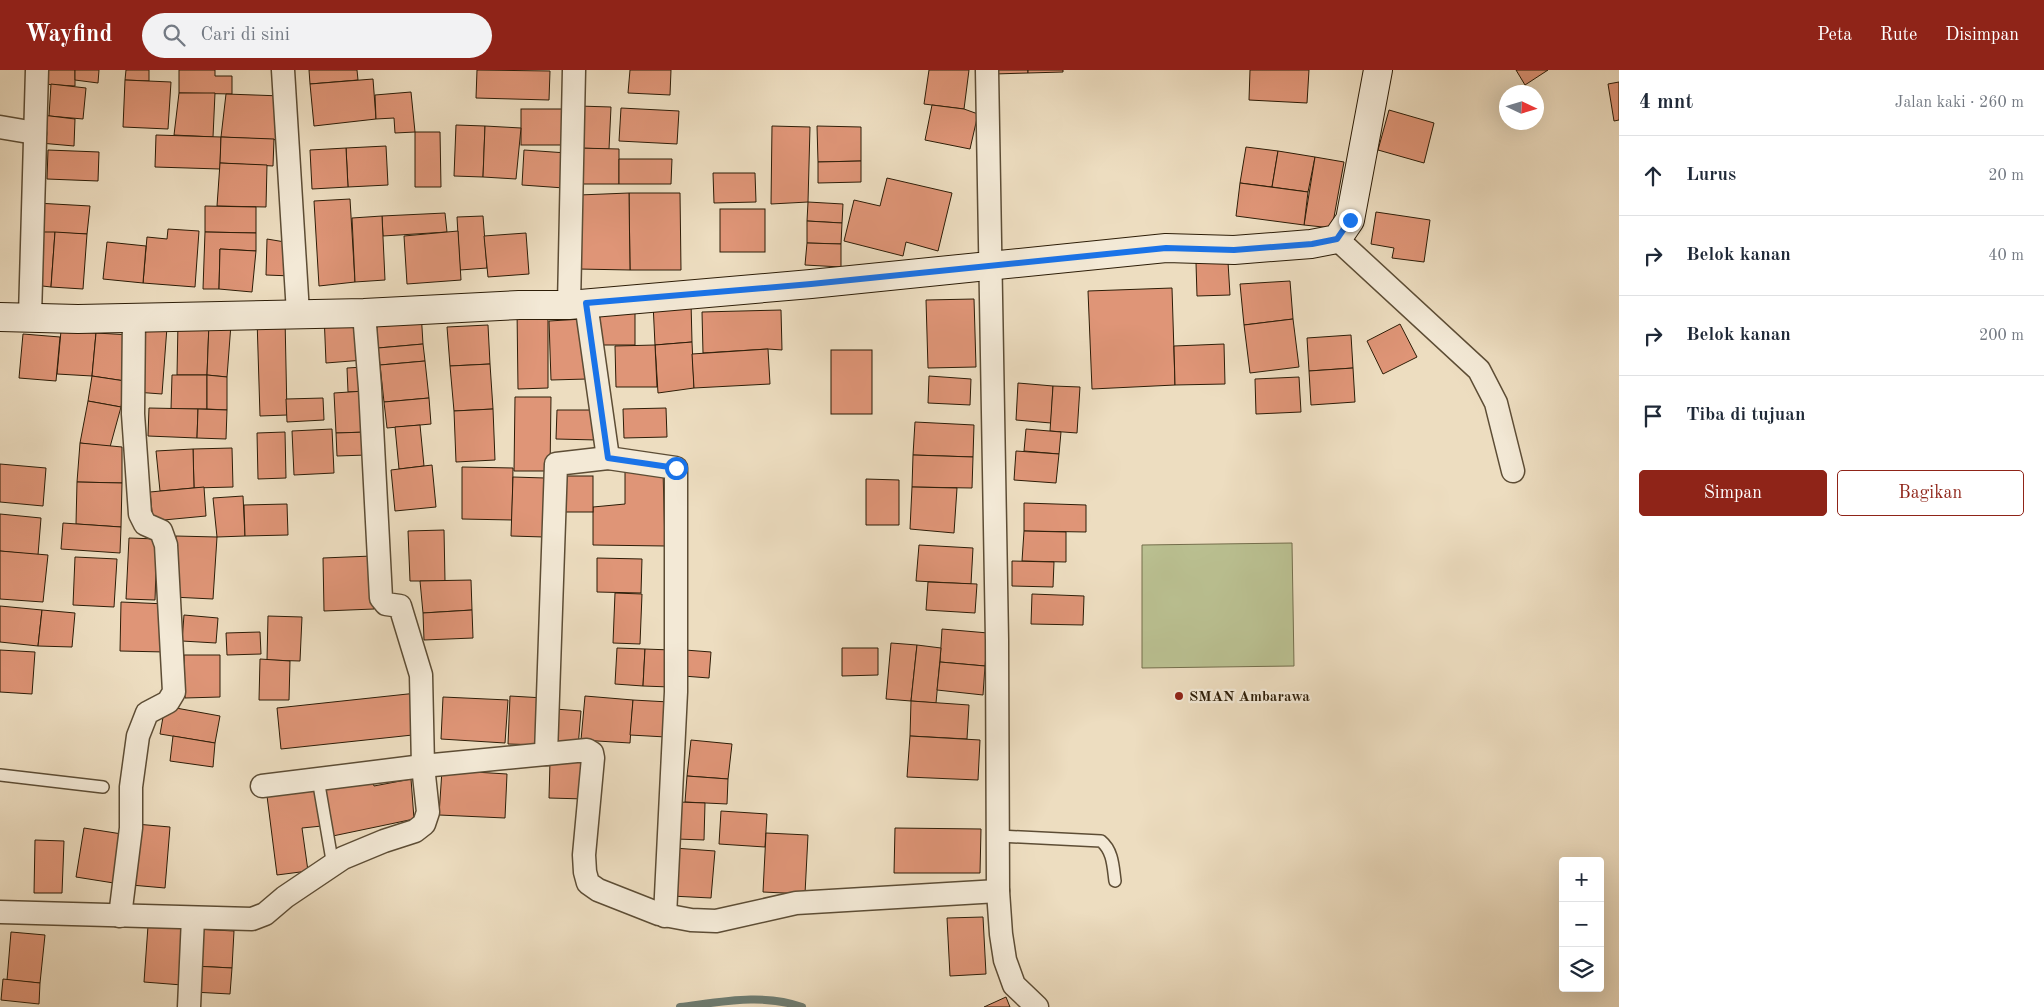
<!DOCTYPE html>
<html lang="id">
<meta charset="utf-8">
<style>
:root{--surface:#fff;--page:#f2f2f3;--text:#1f2937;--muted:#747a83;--line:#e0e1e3;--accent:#8f2418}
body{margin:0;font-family:"Old Standard TT",serif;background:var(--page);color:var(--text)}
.controls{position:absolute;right:15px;bottom:15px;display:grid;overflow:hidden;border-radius:5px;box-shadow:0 5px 20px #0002}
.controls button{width:45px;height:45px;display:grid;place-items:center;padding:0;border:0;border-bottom:1px solid var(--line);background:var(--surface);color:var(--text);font:25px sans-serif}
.compass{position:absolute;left:1499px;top:15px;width:45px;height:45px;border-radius:50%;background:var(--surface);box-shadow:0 5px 20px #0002;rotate:94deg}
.stop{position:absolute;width:15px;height:15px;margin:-11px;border:4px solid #1a73e8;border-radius:50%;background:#fff}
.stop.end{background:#1a73e8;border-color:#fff;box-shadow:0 1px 5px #0008}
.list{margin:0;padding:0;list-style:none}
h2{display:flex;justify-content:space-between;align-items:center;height:65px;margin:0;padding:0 20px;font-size:21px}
h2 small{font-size:16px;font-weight:400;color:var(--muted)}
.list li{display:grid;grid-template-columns:32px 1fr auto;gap:15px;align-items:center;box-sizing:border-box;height:80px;padding:0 20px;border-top:1px solid var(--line)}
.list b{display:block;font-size:19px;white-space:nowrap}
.list em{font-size:16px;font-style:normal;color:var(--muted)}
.actions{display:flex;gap:10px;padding:15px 20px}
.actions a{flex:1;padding:11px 0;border:1px solid var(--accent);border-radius:5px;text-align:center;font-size:18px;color:var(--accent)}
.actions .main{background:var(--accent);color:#fff}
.icon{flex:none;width:28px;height:28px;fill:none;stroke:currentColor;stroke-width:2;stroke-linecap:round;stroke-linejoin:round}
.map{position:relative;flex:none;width:1619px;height:937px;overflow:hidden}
header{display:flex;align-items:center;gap:30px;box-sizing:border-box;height:70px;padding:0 25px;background:var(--accent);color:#fff}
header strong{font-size:24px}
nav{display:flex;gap:28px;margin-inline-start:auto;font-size:18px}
.search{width:350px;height:45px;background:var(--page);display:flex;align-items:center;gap:12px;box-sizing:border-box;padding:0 18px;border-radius:28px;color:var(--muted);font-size:19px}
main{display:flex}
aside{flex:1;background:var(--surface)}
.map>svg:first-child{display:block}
.green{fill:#bac091;stroke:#746e4c}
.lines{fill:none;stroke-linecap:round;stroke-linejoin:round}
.stream{stroke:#6e7c71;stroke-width:8}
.building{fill:#df9577;stroke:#2d1d07}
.lane-casing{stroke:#5d4d35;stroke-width:14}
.street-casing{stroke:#5d4d35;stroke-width:25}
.secondary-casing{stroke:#2d1d07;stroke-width:30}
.lane{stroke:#f3e9d6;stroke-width:11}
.street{stroke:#f3e9d6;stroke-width:22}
.secondary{stroke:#f3e9d6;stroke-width:28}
.route{stroke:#1a73e8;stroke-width:6}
.poi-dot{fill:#8f2418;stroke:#f3e9d6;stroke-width:2}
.labels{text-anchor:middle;stroke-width:4.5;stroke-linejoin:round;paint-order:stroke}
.poi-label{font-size:15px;font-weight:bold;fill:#2d1d07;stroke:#f3e9d6;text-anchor:start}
</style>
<header>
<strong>Wayfind</strong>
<div class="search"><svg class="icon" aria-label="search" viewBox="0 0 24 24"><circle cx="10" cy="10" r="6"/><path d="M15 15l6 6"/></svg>Cari di sini</div>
<nav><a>Peta</a><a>Rute</a><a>Disimpan</a></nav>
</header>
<main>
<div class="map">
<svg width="1619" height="937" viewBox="0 0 1619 937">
<rect width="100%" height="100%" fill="#edddc0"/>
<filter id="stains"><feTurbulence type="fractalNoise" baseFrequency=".004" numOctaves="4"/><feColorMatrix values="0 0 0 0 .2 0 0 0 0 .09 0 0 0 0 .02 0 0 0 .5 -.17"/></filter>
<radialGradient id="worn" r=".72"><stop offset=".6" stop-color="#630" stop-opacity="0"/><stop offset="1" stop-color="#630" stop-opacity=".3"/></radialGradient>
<polygon class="green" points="1292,473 1294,596 1142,598 1142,475"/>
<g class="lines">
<path class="stream" d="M 680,937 C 721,932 763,923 802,937"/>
</g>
<g class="building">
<polygon points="44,0 75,0 75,16 41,14"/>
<polygon points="75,0 99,0 98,13 75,10"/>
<polygon points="126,0 149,0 149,11 125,10"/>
<polygon points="179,0 215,0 215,6 232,6 232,24 179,23"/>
<polygon points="309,0 357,0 358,10 310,14"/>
<polygon points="477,0 550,1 549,30 476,28"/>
<polygon points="630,0 671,0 670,25 628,23"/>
<polygon points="929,0 969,0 964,39 924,34"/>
<polygon points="994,0 1028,0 1028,3 994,4"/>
<polygon points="1028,0 1063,0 1063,2 1028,3"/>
<polygon points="1250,0 1309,0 1307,33 1249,30"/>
<polygon points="1516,0 1548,0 1525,15"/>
<polygon points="373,9 376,49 314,56 310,14"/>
<polygon points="125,10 171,12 168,59 123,57"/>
<polygon points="1619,12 1619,50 1614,51 1608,14"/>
<polygon points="51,14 86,18 83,49 49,46"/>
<polygon points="411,22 415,62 395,63 394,48 376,49 375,25"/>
<polygon points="179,23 215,23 213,67 174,65"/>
<polygon points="226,24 282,26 282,70 221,67"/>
<polygon points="932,35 964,39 978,44 970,79 925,70"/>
<polygon points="578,36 611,37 609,79 577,78"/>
<polygon points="621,38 679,41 677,74 619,71"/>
<rect x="521" y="39" width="46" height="36"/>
<polygon points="1389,40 1434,53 1424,93 1378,80"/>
<polygon points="42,45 75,49 74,76 40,73"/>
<polygon points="456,55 485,56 483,107 454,106"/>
<polygon points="485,56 521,58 516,109 483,107"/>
<polygon points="772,56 810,57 808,132 771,134"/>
<polygon points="817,56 861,57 861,91 818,92"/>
<polygon points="415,62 440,62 441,117 415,117"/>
<polygon points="156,65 221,67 220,99 155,97"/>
<polygon points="221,67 274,69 273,96 220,93"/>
<polygon points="386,76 388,115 348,117 346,78"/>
<polygon points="1246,77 1278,81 1272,117 1240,113"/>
<polygon points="346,78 348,117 312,119 310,80"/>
<polygon points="577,78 619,79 619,114 578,114"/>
<polygon points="48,80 99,82 98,111 47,109"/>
<polygon points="524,80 567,83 564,118 522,115"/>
<polygon points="1278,81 1315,87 1308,122 1272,117"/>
<polygon points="1315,87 1344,92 1332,158 1304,155"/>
<polygon points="619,89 672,89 671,114 619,114"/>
<polygon points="861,91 861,112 818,113 818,92"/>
<polygon points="220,93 267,95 266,137 217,136"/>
<polygon points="713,103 755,103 756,132 714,133"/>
<polygon points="887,108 952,123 938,181 906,172 903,186 844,171 854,130 880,136"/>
<polygon points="1240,113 1308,122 1304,155 1236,146"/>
<polygon points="629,123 680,123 681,200 630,200"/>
<polygon points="629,123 630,200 578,199 579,125"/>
<polygon points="350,129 355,212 319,216 314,131"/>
<polygon points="808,132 843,134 842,153 807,151"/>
<polygon points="36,133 90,136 87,164 34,162"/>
<polygon points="205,136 256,137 256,163 205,162"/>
<rect x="720" y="139" width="45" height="43"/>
<polygon points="1376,142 1430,150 1424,192 1392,188 1394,178 1371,174"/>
<polygon points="445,143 447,162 383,166 382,146"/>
<polygon points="382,146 385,210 355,212 352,148"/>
<polygon points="483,146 487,198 460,200 457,147"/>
<polygon points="807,151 842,153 841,174 807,173"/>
<polygon points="168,159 199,161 195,217 143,213 147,167 167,169"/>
<polygon points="458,161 461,210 407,214 404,166"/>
<polygon points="34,162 55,162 51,217 34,215"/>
<polygon points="55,162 87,164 83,219 51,217"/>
<polygon points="205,162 256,163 256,181 220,179 219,219 203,219"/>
<polygon points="526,163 529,204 488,207 484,166"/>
<polygon points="267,169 291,173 292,206 266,205"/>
<polygon points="107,172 146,176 143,213 103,209"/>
<polygon points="807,173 841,174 841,197 805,195"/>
<polygon points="220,179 256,181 252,222 219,219"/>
<polygon points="1228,192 1230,225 1197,226 1196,193"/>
<polygon points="1290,211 1293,249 1244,255 1240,214"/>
<polygon points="1172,218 1175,315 1092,319 1088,221"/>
<polygon points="974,229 976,297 928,298 926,230"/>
<polygon points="691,232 692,272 655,275 653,233"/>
<polygon points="635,237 635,275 598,275 597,238"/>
<polygon points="517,240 548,240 548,318 518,319"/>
<polygon points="781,240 782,280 768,279 703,283 702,242"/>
<polygon points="421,241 423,274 378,278 376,244"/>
<polygon points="324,244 361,245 364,290 326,293"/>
<polygon points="285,248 287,345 260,346 257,249"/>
<polygon points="583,249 587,309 551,310 549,251"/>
<polygon points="1293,249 1299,297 1250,303 1244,255"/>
<polygon points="178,252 209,253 207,305 177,305"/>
<polygon points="209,253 231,254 227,307 207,305"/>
<polygon points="1400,254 1417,287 1383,304 1367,271"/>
<polygon points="140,255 167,257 162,324 135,322"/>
<polygon points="488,255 490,294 450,296 447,257"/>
<polygon points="61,261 96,263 92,306 57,304"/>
<polygon points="96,263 131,265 125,311 92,306"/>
<polygon points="23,264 60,267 56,311 19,308"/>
<polygon points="1351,265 1353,298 1309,301 1307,268"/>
<polygon points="692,272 694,318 658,323 655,275"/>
<polygon points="423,274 425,291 380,295 378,278"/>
<polygon points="1224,274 1225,314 1175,315 1174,276"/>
<polygon points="655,275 657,317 616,317 615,276"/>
<polygon points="768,279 770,314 694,318 692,284"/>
<rect x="831" y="280" width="41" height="64"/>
<polygon points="425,291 429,328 384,332 380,295"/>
<polygon points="490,294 493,339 454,341 450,296"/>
<polygon points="364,297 365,321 348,322 347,298"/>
<polygon points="1353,298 1355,332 1311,335 1309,301"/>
<polygon points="172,305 207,305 207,339 171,339"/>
<polygon points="207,305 227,307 227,340 207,339"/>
<polygon points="92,306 125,311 121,337 88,331"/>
<polygon points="929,306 971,309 970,335 928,333"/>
<polygon points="1299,307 1301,342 1256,344 1255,309"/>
<polygon points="1018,313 1053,316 1051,353 1016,350"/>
<polygon points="1053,316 1080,317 1077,363 1050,361"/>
<polygon points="365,321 367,362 336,363 334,323"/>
<polygon points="515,327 551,327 550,401 514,401"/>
<polygon points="323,328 324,350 287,352 286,329"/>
<polygon points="429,328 431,354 387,358 384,332"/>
<polygon points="88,331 121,337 110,377 80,373"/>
<polygon points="149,338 198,339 197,368 148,366"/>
<polygon points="666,338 667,367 624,368 623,339"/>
<polygon points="198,339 227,340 226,369 197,368"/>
<polygon points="493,339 495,390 456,392 454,341"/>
<polygon points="557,340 597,340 597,370 556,369"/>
<polygon points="915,352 974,355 973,387 913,385"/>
<polygon points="420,355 424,396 399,399 395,357"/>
<polygon points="332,359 334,403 294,405 292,361"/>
<polygon points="1026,359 1061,362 1059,384 1024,381"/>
<polygon points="285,362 286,408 258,409 257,363"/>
<polygon points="367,362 367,385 337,386 336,363"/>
<polygon points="80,373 122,377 122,413 77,412"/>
<polygon points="232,378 233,417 194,418 193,379"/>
<polygon points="193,379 194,418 160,421 156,381"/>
<polygon points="1016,381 1059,384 1056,413 1014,410"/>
<polygon points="913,385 973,387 972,418 912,417"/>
<polygon points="0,394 46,398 43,436 0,432"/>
<polygon points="432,395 436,437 395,441 391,400"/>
<polygon points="462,397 513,398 512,450 462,449"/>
<polygon points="663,400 665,476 593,475 593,437 625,434 625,401"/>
<rect x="563" y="406" width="30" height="36"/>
<polygon points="513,407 545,408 544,467 511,466"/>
<polygon points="866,409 899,410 899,455 866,455"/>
<polygon points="77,412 122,413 121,457 76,454"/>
<polygon points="204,417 206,446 153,451 150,422"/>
<polygon points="912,417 957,418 954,463 910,459"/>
<polygon points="243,426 245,466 217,467 213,428"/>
<polygon points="1024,433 1086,435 1086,462 1024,461"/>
<polygon points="287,434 288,465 245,466 244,435"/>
<polygon points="0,444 41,448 38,485 0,481"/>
<polygon points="63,453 121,457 120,483 61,479"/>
<polygon points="444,460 445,511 410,511 408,461"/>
<polygon points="1024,461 1066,462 1066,492 1022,491"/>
<polygon points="176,466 217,467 213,529 172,527"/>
<polygon points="129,468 157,469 155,530 126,529"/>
<polygon points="919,475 973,478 971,514 916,511"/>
<polygon points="0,481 48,485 43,532 0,529"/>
<polygon points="372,486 374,539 324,541 323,488"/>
<polygon points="75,487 117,489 114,537 73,535"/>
<polygon points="597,488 642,489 641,523 597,522"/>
<polygon points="1012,491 1054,492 1053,517 1012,516"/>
<polygon points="471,510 472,540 423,543 420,511"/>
<polygon points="928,512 977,514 975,543 926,540"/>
<polygon points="615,523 642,524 640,574 613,573"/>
<polygon points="1032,524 1084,526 1083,555 1031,554"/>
<polygon points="121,532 166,534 165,582 120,581"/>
<polygon points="0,536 42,540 38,576 0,572"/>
<polygon points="42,540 75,543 72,577 38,576"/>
<polygon points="472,540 473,568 424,570 423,543"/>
<polygon points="184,545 218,548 216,573 182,571"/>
<polygon points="268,546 302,547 300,591 267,590"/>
<polygon points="942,559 988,563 985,596 940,592"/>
<polygon points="260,562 261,584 227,585 226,563"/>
<polygon points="891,573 917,575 911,631 886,629"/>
<polygon points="917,575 941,578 936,633 911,631"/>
<polygon points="617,578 645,579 643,616 615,614"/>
<polygon points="842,578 878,578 878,605 842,606"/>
<polygon points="645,579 671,580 670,617 643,616"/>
<polygon points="0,580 35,582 32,624 0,622"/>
<polygon points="685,580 711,582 709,608 683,606"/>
<polygon points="184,585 220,585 220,627 185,628"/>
<polygon points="260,589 290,591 289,630 259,630"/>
<polygon points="940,592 985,596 983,625 937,620"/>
<polygon points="417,623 422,664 281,679 277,638"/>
<polygon points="510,626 544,628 543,675 508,674"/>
<polygon points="585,626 633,630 630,673 581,670"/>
<polygon points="443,627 508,630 505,673 441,669"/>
<polygon points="633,630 669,632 666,667 630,665"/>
<polygon points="911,631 969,635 967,669 910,666"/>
<polygon points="165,636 220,646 215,673 160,664"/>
<polygon points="555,639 581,641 578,677 552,674"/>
<polygon points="173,666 215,673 213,697 170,691"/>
<polygon points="910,666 980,670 978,710 907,707"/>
<polygon points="691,670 732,674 728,709 687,706"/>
<polygon points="550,691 586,692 585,729 549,728"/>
<polygon points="442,700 507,704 505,748 439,745"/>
<polygon points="371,706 374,716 411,709 414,749 328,767 322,713"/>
<polygon points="687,706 728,709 727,734 685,732"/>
<polygon points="317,720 322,756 302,758 308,801 277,805 267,726"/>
<polygon points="679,732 705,733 704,770 677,769"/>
<polygon points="721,741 767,744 765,777 719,774"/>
<polygon points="136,754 170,757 165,818 131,815"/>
<polygon points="84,758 128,765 120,814 76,807"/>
<polygon points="895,758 981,759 980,803 894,803"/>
<polygon points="766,763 808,765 805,824 763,822"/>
<polygon points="35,770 64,771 62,823 34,823"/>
<polygon points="674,778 715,781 711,828 671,826"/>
<polygon points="983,847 986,904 950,906 947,848"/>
<polygon points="148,856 187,859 182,915 144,912"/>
<polygon points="196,859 234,861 232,898 194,896"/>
<polygon points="11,862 45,865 40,913 7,910"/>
<polygon points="194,896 232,898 230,924 193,922"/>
<polygon points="3,909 40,913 39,934 1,930"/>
<polygon points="1006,927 1010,937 984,937"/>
</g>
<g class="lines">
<defs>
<g id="lane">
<polyline points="0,705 103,717"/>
<polyline points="318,709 333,796"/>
<path d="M 999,766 L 1101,771 C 1113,781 1113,796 1115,811"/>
</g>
<g id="street">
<polyline points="283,0 298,243"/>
<polyline points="987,0 997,570 998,821 1001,864 1005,890 1014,915 1037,937"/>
<polyline points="0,57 35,63"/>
<polyline points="1337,169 1479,300 1496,333 1513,401"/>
<polyline points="586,233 608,388"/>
<polyline points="569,235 574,0"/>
<polyline points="30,246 37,0"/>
<polyline points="546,684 556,394 608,388 676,398 676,622 665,846"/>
<polyline points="262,716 423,696 587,680 592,683 593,688 584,785 585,802 588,813 598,820 659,844 691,850 716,851 796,833 998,821"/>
<polyline points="0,842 252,849 265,844 285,827 343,788 384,771 415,761 424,754 428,742 423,696 421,605 400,536 386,534 381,528 370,318 364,243"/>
<polyline points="120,846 131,758 131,717 138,666 147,643 168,632 174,622 166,475 161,461 145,454 140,444 133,344 134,247"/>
<polyline points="189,937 193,848"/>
</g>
<polyline id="secondary" points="0,247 78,249 364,243 519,235 569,235 811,214 1166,178 1234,180 1311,174 1337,169 1350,150 1378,0"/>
</defs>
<use href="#lane" class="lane-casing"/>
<use href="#street" class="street-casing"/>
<use href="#secondary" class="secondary-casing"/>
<use href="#lane" class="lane"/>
<use href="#street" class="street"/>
<use href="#secondary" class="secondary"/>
</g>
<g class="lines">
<polyline class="route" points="676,398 608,388 586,233 811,214 1166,178 1234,180 1312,174 1337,169 1350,150"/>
</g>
<circle class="poi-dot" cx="1179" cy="626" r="5"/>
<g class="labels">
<g class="poi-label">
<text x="1189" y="631">SMAN Ambarawa</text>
</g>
</g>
<rect width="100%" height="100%" filter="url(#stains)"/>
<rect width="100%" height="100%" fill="url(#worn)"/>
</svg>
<div class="controls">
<button>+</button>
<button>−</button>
<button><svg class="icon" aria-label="layers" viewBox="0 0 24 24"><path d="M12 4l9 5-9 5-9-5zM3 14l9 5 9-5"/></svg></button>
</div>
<svg class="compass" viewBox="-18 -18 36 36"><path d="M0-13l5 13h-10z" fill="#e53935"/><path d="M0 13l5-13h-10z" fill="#747a83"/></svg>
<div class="stop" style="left:676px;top:398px"></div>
<div class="stop end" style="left:1350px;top:150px"></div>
</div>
<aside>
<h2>4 mnt<small>Jalan kaki · 260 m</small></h2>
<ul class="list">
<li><svg class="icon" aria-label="ahead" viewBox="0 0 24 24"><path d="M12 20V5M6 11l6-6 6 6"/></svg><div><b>Lurus</b></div><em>20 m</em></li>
<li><svg class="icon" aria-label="right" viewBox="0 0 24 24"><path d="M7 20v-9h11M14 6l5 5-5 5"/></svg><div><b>Belok kanan</b></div><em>40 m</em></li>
<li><svg class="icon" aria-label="right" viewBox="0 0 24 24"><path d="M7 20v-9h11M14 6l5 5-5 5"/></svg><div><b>Belok kanan</b></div><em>200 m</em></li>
<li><svg class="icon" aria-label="arrive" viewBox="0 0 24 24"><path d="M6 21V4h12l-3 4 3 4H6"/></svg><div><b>Tiba di tujuan</b></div></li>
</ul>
<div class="actions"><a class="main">Simpan</a><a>Bagikan</a></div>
</aside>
</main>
